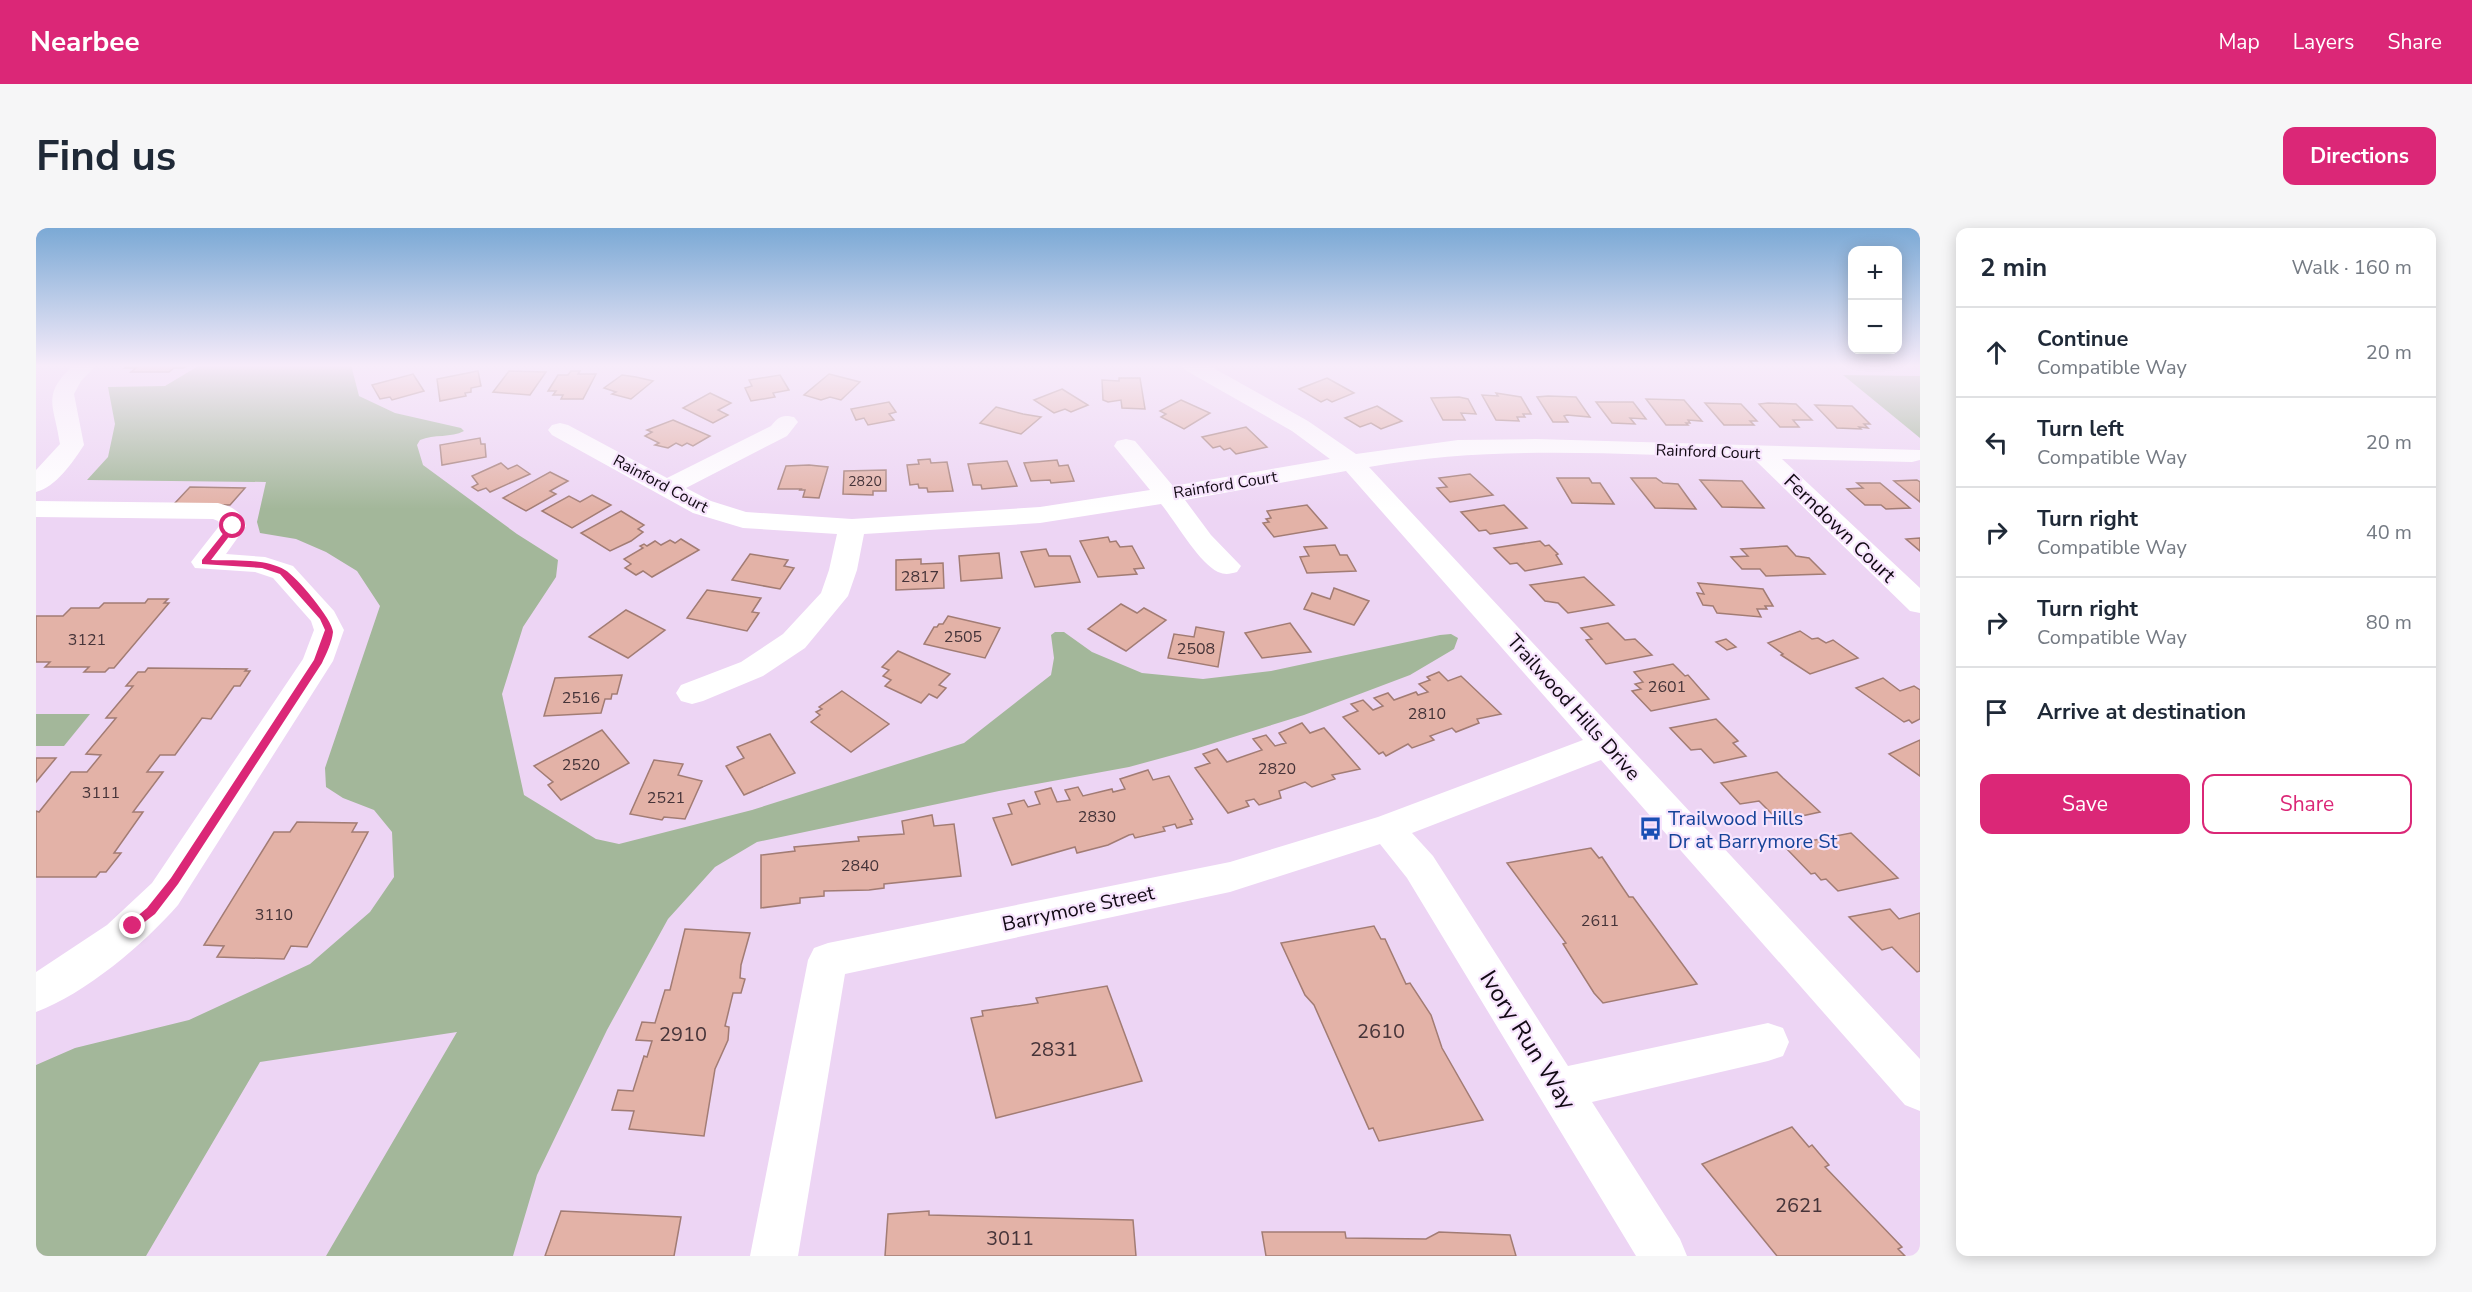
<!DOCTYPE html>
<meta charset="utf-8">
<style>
:root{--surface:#fff;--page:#f6f6f7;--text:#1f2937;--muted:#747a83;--line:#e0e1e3;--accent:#db2777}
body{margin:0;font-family:"Nunito Sans",sans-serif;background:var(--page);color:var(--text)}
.controls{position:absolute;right:18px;top:18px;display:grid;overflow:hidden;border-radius:12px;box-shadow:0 3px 15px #0003}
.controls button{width:54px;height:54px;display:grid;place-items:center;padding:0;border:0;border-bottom:2px solid var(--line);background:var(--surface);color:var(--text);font:30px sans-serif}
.stop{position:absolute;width:18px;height:18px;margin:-14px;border:4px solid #db2777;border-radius:50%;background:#fff}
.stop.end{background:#db2777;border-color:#fff;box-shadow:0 2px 6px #0008}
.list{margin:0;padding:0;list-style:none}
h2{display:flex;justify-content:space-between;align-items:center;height:78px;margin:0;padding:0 24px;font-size:26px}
h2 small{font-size:20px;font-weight:400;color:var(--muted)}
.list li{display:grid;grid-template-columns:39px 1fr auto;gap:18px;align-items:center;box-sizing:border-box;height:90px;padding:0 24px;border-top:2px solid var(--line)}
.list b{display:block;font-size:22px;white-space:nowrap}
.list p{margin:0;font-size:20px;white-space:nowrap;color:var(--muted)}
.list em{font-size:20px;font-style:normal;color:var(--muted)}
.actions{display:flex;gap:12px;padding:18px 24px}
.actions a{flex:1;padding:14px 0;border:2px solid var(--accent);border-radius:12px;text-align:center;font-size:21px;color:var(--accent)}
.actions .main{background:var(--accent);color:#fff}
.icon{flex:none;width:33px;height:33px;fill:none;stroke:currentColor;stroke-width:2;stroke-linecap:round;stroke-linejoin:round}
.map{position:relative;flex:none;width:1884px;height:1028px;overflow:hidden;border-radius:12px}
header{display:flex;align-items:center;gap:36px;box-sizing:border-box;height:84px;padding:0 30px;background:var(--accent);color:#fff}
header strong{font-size:28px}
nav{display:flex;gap:33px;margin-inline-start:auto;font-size:21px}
.intro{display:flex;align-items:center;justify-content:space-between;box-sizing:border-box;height:144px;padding:0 36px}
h1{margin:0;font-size:42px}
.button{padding:15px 27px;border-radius:12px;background:var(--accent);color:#fff;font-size:21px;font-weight:700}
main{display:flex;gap:36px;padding:0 36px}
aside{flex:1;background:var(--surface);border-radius:12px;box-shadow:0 3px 15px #0003}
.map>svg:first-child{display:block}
.green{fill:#a3b79a}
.building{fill:#e3b2a7;stroke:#a27c74;stroke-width:1.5}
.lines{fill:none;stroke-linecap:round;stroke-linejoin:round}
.minor{fill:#fff;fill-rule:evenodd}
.route{fill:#db2777}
.labels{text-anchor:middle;stroke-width:4.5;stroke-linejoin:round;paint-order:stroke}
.far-number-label{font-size:14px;fill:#463439}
.far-street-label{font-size:16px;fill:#120a14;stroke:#f7e4fd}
.number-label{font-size:16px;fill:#463439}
.street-label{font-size:20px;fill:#120a14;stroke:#f7e4fd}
.transit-label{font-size:20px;fill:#164399;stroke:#f7e4fd;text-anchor:start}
.near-number-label{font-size:20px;fill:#463439}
.near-street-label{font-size:24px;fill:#120a14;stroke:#f7e4fd}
</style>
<header>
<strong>Nearbee</strong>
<nav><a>Map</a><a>Layers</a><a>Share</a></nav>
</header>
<div class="intro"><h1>Find us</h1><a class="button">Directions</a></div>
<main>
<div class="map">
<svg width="1884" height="1028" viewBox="0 0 1884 1028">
<rect width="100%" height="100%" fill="#edd5f4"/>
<g class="green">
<path d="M 164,137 L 315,137 L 323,168 L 359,185 L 425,200 L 428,203 C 415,210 398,206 384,212 L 381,217 L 387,237 L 481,306 L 522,332 L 520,349 L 487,399 L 466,466 L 488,567 L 560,611 L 583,616 L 716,582 L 928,515 L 1015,447 L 1018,430 L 1015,407 L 1019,404 L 1028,404 L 1056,424 L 1106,445 L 1167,451 L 1235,443 L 1404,407 L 1415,406 L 1422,410 L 1418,421 L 1374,447 L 1268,487 L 1159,521 L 1093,539 L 963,563 L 721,614 L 679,639 L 632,691 L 571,802 L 501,947 L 477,1028 L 290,1028 L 421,804 L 224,834 L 110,1028 L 0,1028 L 0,837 L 39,820 L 153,792 L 274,736 L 334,684 L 358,649 L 356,604 L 338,582 L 307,570 L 290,559 L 289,540 L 344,378 L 321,343 L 290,324 L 260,311 L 224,305 L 221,294 L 230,254 L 51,252 L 72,229 L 79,196 L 72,159 L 129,158 Z"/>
<polygon points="1807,147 1884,148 1884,210"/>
<polygon points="0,486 54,486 28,518 0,518"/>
</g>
<g class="building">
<polygon points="93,137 152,137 147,140 138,140 133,144 95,144 100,140 89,140"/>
<polygon points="442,143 445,158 435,160 435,164 429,165 430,168 404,173 401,151"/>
<polygon points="473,143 510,144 494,167 457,164"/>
<polygon points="535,143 544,143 542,146 560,146 547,171 525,171 527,167 517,167 520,163 512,163 522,147 532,147"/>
<polygon points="377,146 388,163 356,172 354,169 344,171 336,157"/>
<polygon points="793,146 824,154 805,172 794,169 785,172 768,167"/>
<polygon points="586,147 600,149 617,153 595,171 576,166 580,164 568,160"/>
<polygon points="744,147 753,162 737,165 739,169 715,173 709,160 716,158 713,152"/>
<polygon points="1083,150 1104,150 1109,181 1086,180 1085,172 1072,174 1067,172 1066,152 1083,153"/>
<polygon points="1291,150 1318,165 1296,174 1291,171 1285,174 1263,161"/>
<polygon points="1026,161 1052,177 1035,184 1029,181 1018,185 998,172"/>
<polygon points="674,165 695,175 682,182 692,187 677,195 647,180"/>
<polygon points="1460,165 1485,169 1495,186 1487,186 1489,189 1481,189 1483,193 1460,192 1446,167 1462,168"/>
<polygon points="1512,168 1540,169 1554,189 1531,187 1528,188 1532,194 1517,194 1501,169"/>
<polygon points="1423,169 1432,171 1440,186 1425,185 1429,192 1407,192 1395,170"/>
<polygon points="1610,171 1648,172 1666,193 1652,192 1654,195 1650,195 1652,197 1630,197"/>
<polygon points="1145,172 1174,185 1148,201 1125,189 1130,186 1124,183"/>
<polygon points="853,174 860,184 853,186 858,192 832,197 828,190 820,192 815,181"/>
<polygon points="1560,174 1597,174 1610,191 1594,190 1599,196 1576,195"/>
<polygon points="1669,175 1705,176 1721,193 1714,193 1718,197 1688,197"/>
<polygon points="1732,175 1760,176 1776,192 1757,192 1763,199 1744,199 1723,176"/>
<polygon points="1779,177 1816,178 1834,196 1828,196 1832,200 1823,199 1825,201 1801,200"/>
<polygon points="1341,178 1366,193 1345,201 1335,195 1324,199 1309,190"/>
<polygon points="960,179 987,186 1005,189 985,206 944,195"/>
<polygon points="637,192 674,208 657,218 651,215 646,218 640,215 632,220 619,217 623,215 609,208 616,204 611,202"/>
<polygon points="1210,199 1231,219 1200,226 1194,220 1188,222 1184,218 1177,220 1166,209"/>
<polygon points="444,210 445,216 449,216 450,229 406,237 404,217"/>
<polygon points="894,231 895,235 911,234 917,263 892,264 891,260 883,260 882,256 874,257 871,237 883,236 882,232"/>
<polygon points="1021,232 1023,238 1032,237 1038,253 1015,255 1014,252 995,253 988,235"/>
<polygon points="971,233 981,258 946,261 945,257 937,257 932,236"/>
<polygon points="465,235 472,241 481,237 494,246 454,264 450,260 442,263 436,259 442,256 436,248"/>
<polygon points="773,237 792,239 783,270 767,269 769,262 764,262 765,261 742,261 750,238"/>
<polygon points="850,242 850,263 837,263 837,267 807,266 808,243"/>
<polygon points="514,244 532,253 514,263 520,266 490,283 467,270"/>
<polygon points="1434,246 1457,267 1414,274 1401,260 1411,259 1403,250"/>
<polygon points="1521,250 1553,250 1556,255 1564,255 1578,276 1536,275"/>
<polygon points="1595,250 1620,250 1627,255 1642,256 1660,281 1619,280"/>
<polygon points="1664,252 1706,253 1728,280 1686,279"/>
<polygon points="1881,252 1884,254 1884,274 1858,253"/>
<polygon points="1821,255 1844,255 1874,280 1850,281 1845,277 1829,277 1811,261 1827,260"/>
<polygon points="154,259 209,260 194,277 138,276"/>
<polygon points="556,267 575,277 536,300 506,283 533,268 544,274"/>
<polygon points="1271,277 1291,300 1238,309 1227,295 1233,294 1230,291 1235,290 1231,283"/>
<polygon points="1468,277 1491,300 1454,306 1450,302 1443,303 1425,284"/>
<polygon points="585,283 608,297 602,301 607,304 595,313 574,323 545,305"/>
<polygon points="1072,309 1074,314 1080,313 1084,319 1096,318 1108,340 1098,341 1101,346 1062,349 1044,313"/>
<polygon points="1884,310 1884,323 1870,311"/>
<polygon points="645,311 663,322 616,349 607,343 600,347 589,340 595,336 588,331 607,320 604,318 608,316 611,318 619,313 625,317 634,312 639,315"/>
<polygon points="1504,313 1509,318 1513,317 1522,326 1520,327 1526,336 1489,343 1481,335 1474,336 1458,320"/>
<polygon points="1299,317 1304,327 1311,327 1320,343 1271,345 1264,329 1273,328 1268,319"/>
<polygon points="1751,318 1760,328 1773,330 1789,346 1730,348 1724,341 1706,341 1695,329 1712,328 1705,321"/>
<polygon points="1010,321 1013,328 1034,328 1044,354 999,359 985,324"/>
<polygon points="963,325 966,350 925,353 923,328"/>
<polygon points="714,326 752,332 748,338 758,340 744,361 696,352"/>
<polygon points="885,331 885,336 907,335 908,360 860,362 860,332"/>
<polygon points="1548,349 1578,377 1532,385 1522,375 1509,373 1494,357"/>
<polygon points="1662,355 1727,361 1737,378 1729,378 1731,381 1721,381 1725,389 1681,385 1677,378 1667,377 1661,365 1668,366"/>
<polygon points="1298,360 1333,373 1318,397 1268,381 1276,365 1294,371"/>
<polygon points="671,362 725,370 716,384 723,385 711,403 651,390"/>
<polygon points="112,371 132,371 128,375 133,375 78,440 73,440 69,444 48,444 53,439 9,439 14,434 0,434 0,388 27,388 35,380 63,380 68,375 109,375"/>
<polygon points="1085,376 1101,385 1108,380 1130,392 1090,423 1052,401"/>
<polygon points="590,382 629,402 592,430 553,409"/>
<polygon points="912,388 964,400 949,430 888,416 898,399 901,399 903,396 907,396"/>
<polygon points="1254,395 1275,424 1226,430 1209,405"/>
<polygon points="1572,395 1589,412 1599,411 1616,427 1570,436 1550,412 1556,411 1545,400"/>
<polygon points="1160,399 1188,404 1182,439 1132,430 1138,406 1158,409"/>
<polygon points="1764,403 1776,411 1782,410 1790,415 1797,412 1822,430 1774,446 1745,427 1747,426 1732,415"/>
<polygon points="1690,411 1700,419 1691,422 1680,414"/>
<polygon points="862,423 914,446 903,457 910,460 901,470 893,466 885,475 849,458 855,452 847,448 853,442 846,439"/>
<polygon points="1637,436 1649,448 1652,447 1673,471 1615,483 1596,463 1605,461 1599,456 1607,454 1598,444"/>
<polygon points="112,440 211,441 209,443 214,443 204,458 198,458 175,491 166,490 139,527 124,527 111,544 127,544 97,584 107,584 78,625 85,625 70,644 64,644 60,649 0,649 0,583 3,584 35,544 51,544 65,527 50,526 80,490 70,490 97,458 90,458 102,444 109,444"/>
<polygon points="1403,444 1412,453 1425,448 1465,486 1441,491 1443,495 1420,504 1416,500 1394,508 1398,512 1376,520 1372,516 1350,528 1347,524 1343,526 1307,489 1322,483 1315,476 1327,472 1337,482 1347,478 1338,470 1352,465 1358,472 1380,464 1382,467 1392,464 1383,456 1394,452 1391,449"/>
<polygon points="586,447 581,466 576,466 575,471 569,471 565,485 508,488 519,450"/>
<polygon points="1847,450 1864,463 1878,458 1884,462 1884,491 1876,495 1873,492 1868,494 1820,460"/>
<polygon points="806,463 853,496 815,524 775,494 784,487 780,484 786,481 783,479"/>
<polygon points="1680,491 1702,513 1697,515 1710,528 1678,535 1665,521 1655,522 1634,500"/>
<polygon points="1266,495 1274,505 1288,500 1324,541 1296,547 1299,551 1276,559 1269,554 1243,563 1245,570 1223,577 1218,571 1210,573 1213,578 1192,585 1159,540 1174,535 1167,526 1181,521 1191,534 1226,522 1217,511 1230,507 1239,518 1250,515 1243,505"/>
<polygon points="566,502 593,535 525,572 512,557 517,554 498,538"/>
<polygon points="734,506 759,545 708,567 690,538 708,530 701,519"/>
<polygon points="1884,512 1884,548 1853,526"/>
<polygon points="0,530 20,530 0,554"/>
<polygon points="618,532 647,536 642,547 666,553 649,591 628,589 626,592 594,586"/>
<polygon points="1112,542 1117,552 1133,548 1157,591 1154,592 1156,596 1141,600 1139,596 1127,599 1129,603 1099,610 1097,606 1093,607 1072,617 1041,625 1039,619 976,637 957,590 976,586 972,576 988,572 992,579 1004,576 999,564 1015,560 1021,574 1034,572 1029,562 1042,559 1047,568 1076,561 1077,564 1089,561 1084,551"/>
<polygon points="1741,544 1747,550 1784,584 1743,593 1723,573 1704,576 1685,555"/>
<polygon points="896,587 898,598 918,596 925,648 848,656 848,660 833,662 788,663 788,668 764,670 764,675 725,680 725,627 759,623 758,619 823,613 822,609 868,606 866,593"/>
<polygon points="261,594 321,595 316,604 332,604 271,719 255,718 248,731 181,729 188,718 168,717 238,604 254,604"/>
<polygon points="1815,605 1862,650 1802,663 1790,651 1785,652 1779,645 1775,646 1748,618"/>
<polygon points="1555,620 1563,630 1566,629 1593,669 1597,669 1661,756 1567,775 1558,765 1527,716 1530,715 1471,635"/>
<polygon points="1854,681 1863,691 1884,685 1884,743 1881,744 1856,719 1846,722 1813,689"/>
<polygon points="1338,698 1345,711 1349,711 1370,756 1374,755 1395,787 1406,820 1447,892 1343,913 1337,900 1333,901 1278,777 1269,767 1245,715"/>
<polygon points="649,701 714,705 705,737 704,750 709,751 705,765 697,765 689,798 693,799 692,812 679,841 668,908 593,901 598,883 576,882 582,862 597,863 608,828 611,829 616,813 600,812 606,794 619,795 629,762 634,762"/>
<polygon points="1071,758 1106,853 960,890 935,790 947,788 946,783 1002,775 1000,770"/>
<polygon points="1756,899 1773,919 1776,917 1793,937 1789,939 1866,1019 1862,1021 1869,1028 1741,1028 1666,936"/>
<polygon points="525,983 645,989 638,1028 509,1028"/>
<polygon points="893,983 893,987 1097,992 1100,1028 849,1028 852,986"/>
<polygon points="1226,1004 1309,1004 1310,1010 1390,1011 1403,1004 1474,1007 1480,1028 1230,1028"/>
</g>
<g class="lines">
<g class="minor">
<path d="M 38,137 L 61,137 L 45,153 L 38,166 L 48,217 C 37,234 20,259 0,264 L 0,242 L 24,216 C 19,178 4,167 38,137 Z"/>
<path d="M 1146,137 L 1172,137 L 1272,193 L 1320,226 L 1422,212 L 1500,211 L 1884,222 L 1884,232 L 1876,234 L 1746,231 L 1884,360 L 1884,385 L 1874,383 L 1717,230 C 1589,227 1460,216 1333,239 L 1884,831 L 1884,883 L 1869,877 L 1565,532 L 1376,605 L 1397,628 L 1532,838 L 1732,795 L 1747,800 L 1753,814 L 1747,828 L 1732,833 L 1556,874 L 1644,1011 L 1651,1028 L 1600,1028 L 1371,650 L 1344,616 L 1194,664 L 809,746 L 762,1028 L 714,1028 L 772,732 L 778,720 L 792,715 L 1194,634 L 1342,589 L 1547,512 L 1310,243 L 1149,272 L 1175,307 L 1205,338 L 1201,344 C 1194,346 1189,347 1182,344 C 1162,334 1140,294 1125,276 L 1004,295 L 828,306 L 821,342 L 812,368 L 769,420 L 727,448 L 667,473 L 656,476 L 645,473 L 640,465 L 645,457 L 705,434 L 747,406 L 785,365 L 793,342 L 801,306 L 707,300 L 657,285 L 516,207 L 512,202 L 516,197 L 524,195 L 532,197 L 631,250 L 735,198 C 742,189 746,186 758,189 L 762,194 L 751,208 L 650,260 L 675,273 L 710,284 L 816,291 L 1004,279 L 1114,262 L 1078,218 L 1081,213 L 1090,211 L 1099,213 L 1137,258 L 1294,231 L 1256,203 L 1149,142 Z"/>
<path d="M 0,273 L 182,275 C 197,279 205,283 210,298 L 190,326 L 229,329 L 257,338 L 298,383 L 308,402 L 297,433 L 142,677 C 108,716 49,766 0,784 L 0,744 L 71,697 L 116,655 L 267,431 L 278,402 L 275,393 L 237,350 L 219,344 L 159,340 L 155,334 L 184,297 L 182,293 L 177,291 L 0,289 Z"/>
</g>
</g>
<linearGradient id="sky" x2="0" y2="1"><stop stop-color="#7ba9d5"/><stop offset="0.49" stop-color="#f7ecfa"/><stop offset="1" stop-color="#f7ecfa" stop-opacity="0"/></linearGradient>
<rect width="1884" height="281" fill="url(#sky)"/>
<path class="route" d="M 194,297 L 201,298 L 175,332 C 198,333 228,330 249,342 C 260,348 297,392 297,404 C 296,415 290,426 286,435 L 142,656 L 119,686 L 97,703 L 93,702 L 93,695 L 111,680 L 135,650 L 278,432 L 289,402 L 284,391 L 244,346 L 226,340 L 166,336 L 166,332 Z"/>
<defs>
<symbol id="bus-bare" viewBox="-9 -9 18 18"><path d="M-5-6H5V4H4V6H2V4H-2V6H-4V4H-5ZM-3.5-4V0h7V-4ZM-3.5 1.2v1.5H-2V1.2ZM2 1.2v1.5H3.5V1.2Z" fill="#1a4fb4" stroke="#f7e4fd" stroke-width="2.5" paint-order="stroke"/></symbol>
</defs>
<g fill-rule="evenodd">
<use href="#bus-bare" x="1598" y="584" width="33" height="33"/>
</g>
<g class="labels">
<g class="far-number-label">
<text x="829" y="258">2820</text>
</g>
<g class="far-street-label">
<text transform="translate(1672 223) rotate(2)" y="6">Rainford Court</text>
<text transform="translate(625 255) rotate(28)" y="6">Rainford Court</text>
<text transform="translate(1189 256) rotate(-9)" y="6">Rainford Court</text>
</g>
<g class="number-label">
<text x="884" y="354">2817</text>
<text x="927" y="414">2505</text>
<text x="51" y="417">3121</text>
<text x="1160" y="426">2508</text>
<text x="1631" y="464">2601</text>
<text x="545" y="475">2516</text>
<text x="1391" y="491">2810</text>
<text x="545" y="542">2520</text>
<text x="1241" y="546">2820</text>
<text x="65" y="570">3111</text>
<text x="630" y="575">2521</text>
<text x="1061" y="594">2830</text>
<text x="824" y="643">2840</text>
<text x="238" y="692">3110</text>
<text x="1564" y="698">2611</text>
</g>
<g class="street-label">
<text transform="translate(1804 300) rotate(44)" y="7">Ferndown Court</text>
<text transform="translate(1538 479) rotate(48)" y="7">Trailwood Hills Drive</text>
<text transform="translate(1042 680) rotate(-12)" y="7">Barrymore Street</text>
</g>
<g class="transit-label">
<text x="1632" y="597">Trailwood Hills<tspan x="1632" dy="23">Dr at Barrymore St</tspan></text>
</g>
<g class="near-number-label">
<text x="1345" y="810">2610</text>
<text x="647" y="813">2910</text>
<text x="1018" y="828">2831</text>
<text x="1763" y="984">2621</text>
<text x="974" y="1017">3011</text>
</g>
<g class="near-street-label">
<text transform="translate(1492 812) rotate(58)" y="8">Ivory Run Way</text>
</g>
</g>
</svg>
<div class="controls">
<button>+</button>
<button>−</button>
</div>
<div class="stop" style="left:197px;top:298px"></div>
<div class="stop end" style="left:97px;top:698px"></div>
</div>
<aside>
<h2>2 min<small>Walk · 160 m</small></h2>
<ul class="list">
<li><svg class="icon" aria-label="ahead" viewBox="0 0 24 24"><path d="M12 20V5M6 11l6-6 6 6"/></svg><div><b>Continue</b><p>Compatible Way</p></div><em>20 m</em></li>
<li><svg class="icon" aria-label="left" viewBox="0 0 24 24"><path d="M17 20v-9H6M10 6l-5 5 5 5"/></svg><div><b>Turn left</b><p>Compatible Way</p></div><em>20 m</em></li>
<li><svg class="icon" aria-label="right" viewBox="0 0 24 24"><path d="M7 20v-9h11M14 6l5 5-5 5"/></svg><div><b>Turn right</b><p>Compatible Way</p></div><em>40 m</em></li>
<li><svg class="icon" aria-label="right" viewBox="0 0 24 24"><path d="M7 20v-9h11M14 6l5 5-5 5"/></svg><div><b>Turn right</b><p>Compatible Way</p></div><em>80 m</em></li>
<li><svg class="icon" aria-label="arrive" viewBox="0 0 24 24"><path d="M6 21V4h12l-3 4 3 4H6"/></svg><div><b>Arrive at destination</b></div></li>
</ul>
<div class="actions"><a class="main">Save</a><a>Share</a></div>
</aside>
</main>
